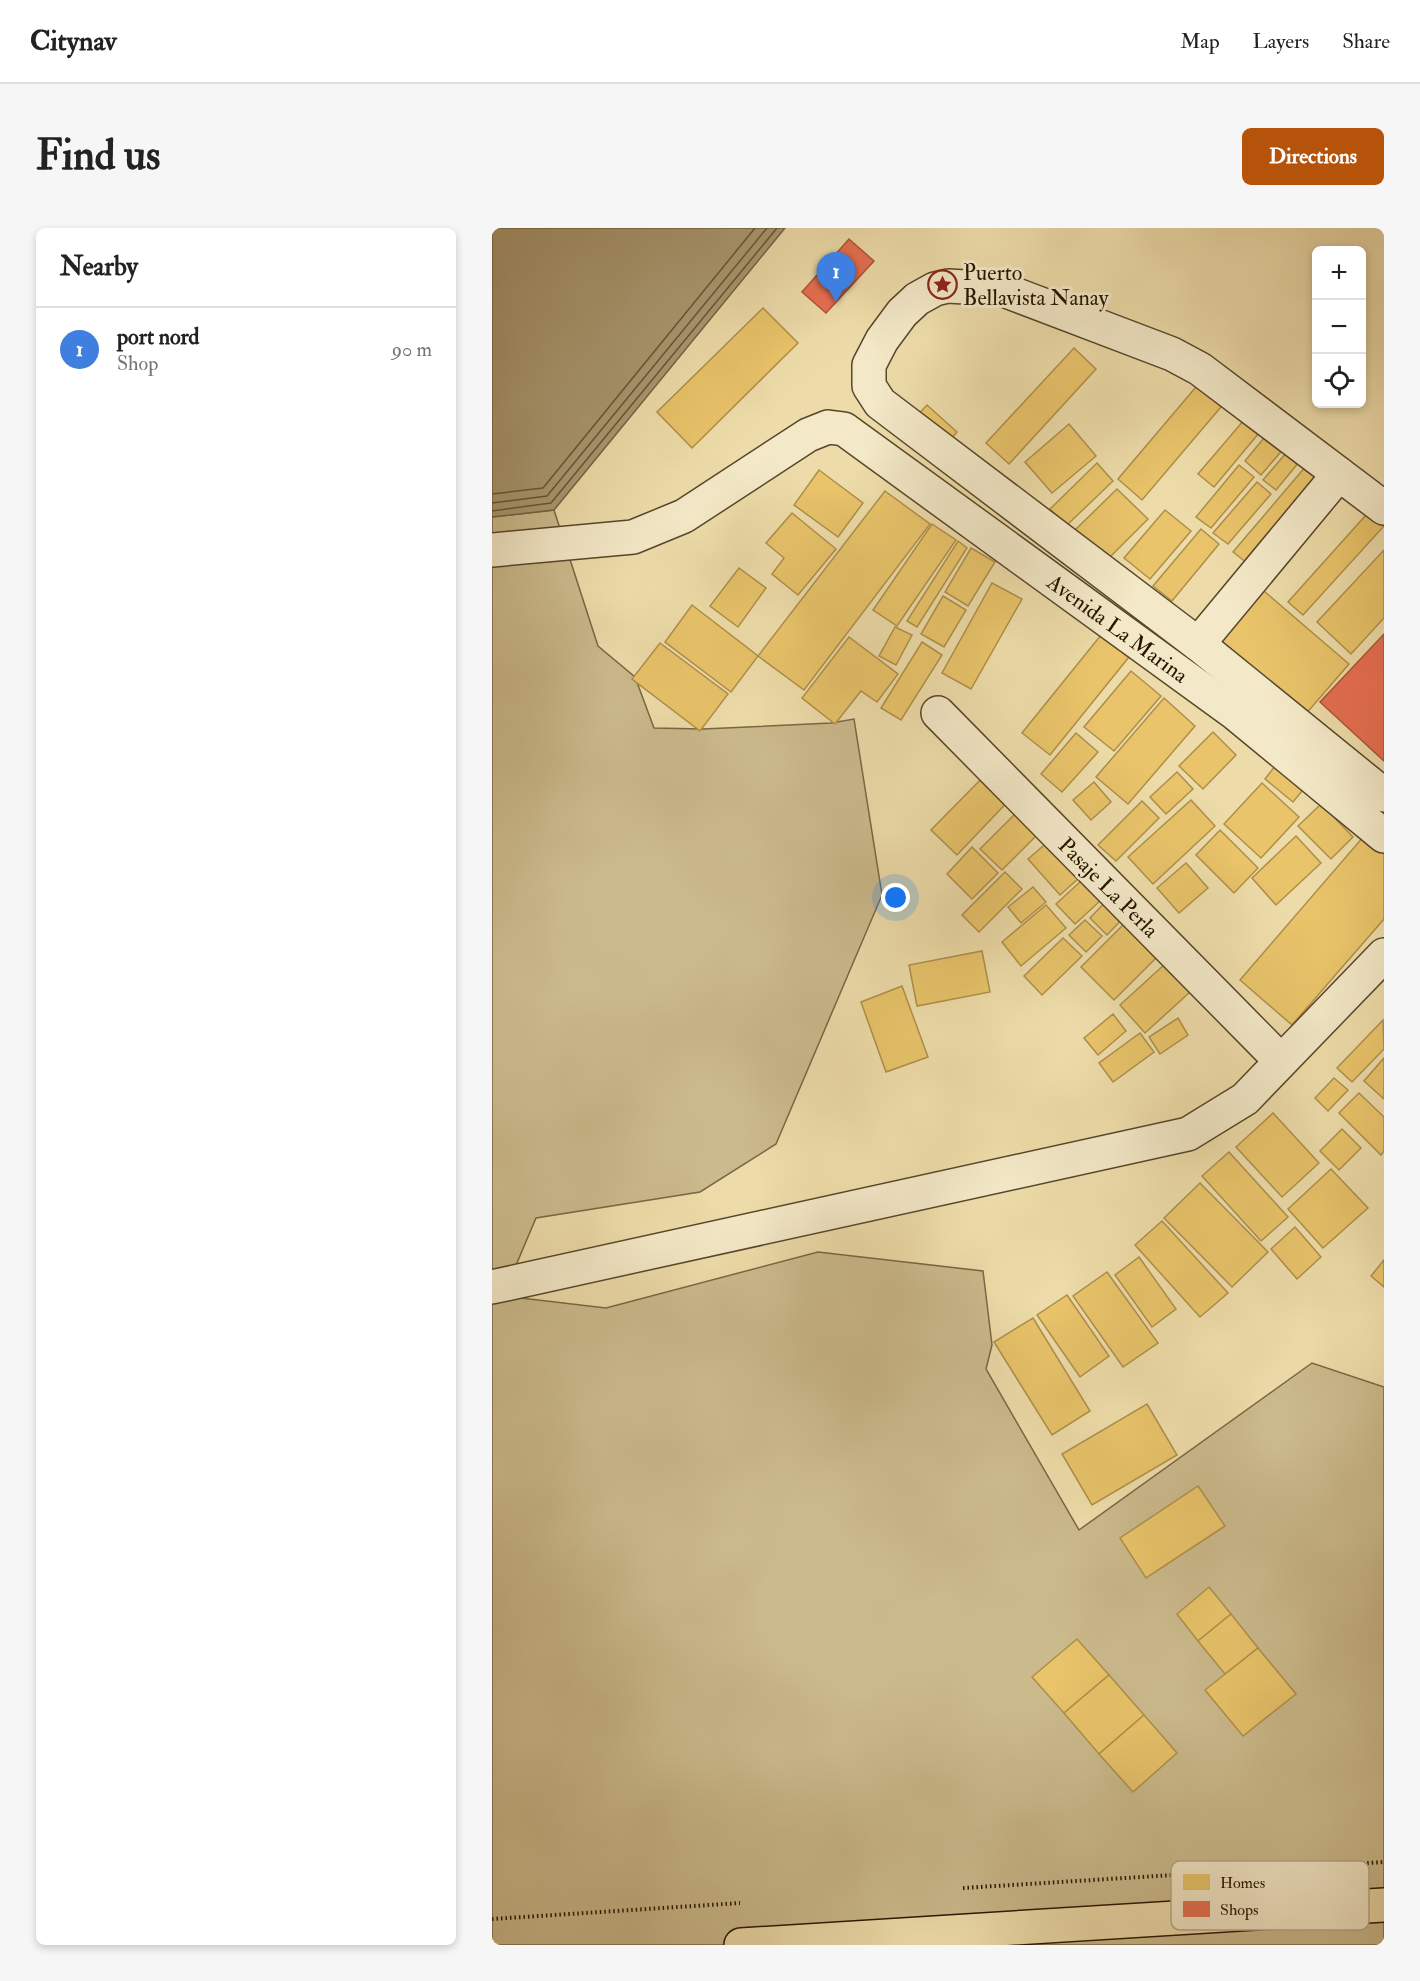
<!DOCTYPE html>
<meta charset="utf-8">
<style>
:root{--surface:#fff;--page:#f6f6f6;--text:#222;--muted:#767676;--line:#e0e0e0;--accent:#b45309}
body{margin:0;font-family:"IM FELL Double Pica",serif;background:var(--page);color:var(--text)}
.controls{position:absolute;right:18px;top:18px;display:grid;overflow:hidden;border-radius:9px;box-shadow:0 3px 9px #0003}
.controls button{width:54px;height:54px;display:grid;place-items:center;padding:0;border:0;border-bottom:2px solid var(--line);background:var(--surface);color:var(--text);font:30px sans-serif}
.you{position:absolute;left:404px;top:670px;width:21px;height:21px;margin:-15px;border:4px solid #fff;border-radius:50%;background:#1a73e8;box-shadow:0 0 0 9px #1a73e833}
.badge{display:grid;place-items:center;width:39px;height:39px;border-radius:50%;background:var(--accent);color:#fff;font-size:20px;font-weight:700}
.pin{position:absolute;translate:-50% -50px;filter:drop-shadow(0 2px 3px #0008)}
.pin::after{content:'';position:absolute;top:32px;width:21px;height:18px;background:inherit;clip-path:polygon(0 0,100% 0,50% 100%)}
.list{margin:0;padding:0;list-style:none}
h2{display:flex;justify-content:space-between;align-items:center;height:78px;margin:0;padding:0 24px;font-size:26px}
h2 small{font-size:20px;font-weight:400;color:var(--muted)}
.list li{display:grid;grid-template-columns:39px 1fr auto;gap:18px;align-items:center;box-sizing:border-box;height:84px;padding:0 24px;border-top:2px solid var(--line)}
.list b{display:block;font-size:22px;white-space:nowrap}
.list p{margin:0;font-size:20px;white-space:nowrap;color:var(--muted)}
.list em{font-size:20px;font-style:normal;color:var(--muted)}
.icon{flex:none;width:33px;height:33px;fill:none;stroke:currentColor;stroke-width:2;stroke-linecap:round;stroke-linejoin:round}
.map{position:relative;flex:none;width:892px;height:1717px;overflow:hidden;border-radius:9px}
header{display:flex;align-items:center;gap:36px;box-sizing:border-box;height:84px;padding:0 30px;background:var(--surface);border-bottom:2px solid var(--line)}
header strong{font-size:28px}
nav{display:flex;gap:33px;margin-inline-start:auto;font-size:21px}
.intro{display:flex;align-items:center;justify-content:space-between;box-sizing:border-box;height:144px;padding:0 36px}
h1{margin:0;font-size:42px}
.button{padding:15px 27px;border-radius:9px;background:var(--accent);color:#fff;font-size:21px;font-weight:700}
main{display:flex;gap:36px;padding:0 36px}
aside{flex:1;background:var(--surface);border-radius:9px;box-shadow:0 3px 9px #0003}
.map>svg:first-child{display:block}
.green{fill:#cbba8c;stroke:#786746;stroke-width:1.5}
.water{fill:#a99870;stroke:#746343;stroke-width:1.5}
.homes{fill:#e9c46a;stroke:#ae8f4a;stroke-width:1.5}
.shops{fill:#e76f51;stroke:#ad5439;stroke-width:1.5}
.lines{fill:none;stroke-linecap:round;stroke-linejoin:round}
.shore{stroke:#675638;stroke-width:1.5}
.minor-casing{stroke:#57462a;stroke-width:36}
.major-casing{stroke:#251400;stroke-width:36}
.path{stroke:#251400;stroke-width:4;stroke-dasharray:1.5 3;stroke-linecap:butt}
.minor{stroke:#f3e8c7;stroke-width:33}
.major{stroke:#eddca9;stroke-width:33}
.labels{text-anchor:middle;stroke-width:6;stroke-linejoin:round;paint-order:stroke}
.poi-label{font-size:22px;fill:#251400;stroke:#f3e8c7;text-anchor:start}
.street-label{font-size:22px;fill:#251400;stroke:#f3e8c7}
.key{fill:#f3e8c7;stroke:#b5a88b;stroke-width:1.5}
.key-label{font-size:16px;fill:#251400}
</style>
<header>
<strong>Citynav</strong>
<nav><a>Map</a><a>Layers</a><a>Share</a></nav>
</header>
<div class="intro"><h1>Find us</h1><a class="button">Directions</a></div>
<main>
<aside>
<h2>Nearby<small></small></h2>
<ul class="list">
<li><span class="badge" style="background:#3f7fe0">1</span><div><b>port nord</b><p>Shop</p></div><em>90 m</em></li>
</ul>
</aside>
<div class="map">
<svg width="892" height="1717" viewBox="0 0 892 1717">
<rect width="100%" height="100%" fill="#eddca9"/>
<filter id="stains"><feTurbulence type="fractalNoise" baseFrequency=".00333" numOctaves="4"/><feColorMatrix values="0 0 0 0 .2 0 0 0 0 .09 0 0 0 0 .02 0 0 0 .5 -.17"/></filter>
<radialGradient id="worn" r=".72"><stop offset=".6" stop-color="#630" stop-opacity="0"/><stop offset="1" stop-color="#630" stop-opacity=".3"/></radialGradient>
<polygon class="green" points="62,282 106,418 143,449 162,500 211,501 339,495 362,491 390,667 284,916 208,964 44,990 11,1068 114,1080 326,1024 491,1043 500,1117 494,1141 587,1302 820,1135 892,1159 892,1717 0,1717 0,289"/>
<polygon class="water" points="0,0 293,0 62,282 0,289"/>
<g class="homes">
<polygon points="271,80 306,115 200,220 165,184"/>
<polygon points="582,120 604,141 517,236 494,215"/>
<polygon points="709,153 734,173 650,272 626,251"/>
<polygon points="435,177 465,204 452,219 421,192"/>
<polygon points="752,192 767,205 722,259 706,246"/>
<polygon points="577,196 604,228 560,265 533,234"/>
<polygon points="782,198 799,212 769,247 753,233"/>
<polygon points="800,218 812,228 784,262 771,252"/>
<polygon points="820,231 834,243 755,335 741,324"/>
<polygon points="605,235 621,253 574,298 558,281"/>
<polygon points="747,237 762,249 719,300 704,289"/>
<polygon points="327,242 371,275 346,309 302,277"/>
<polygon points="765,254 779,266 736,316 721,305"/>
<polygon points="625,261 656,291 614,333 583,302"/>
<polygon points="393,263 438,296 312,462 266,428"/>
<polygon points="882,278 892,288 892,298 811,387 796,374"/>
<polygon points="673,282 699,303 658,351 632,330"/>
<polygon points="300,285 344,321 306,367 280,346 292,330 274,315"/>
<polygon points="440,296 464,312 405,398 381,382"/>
<polygon points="709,301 727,316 680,373 661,358"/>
<polygon points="466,313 475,320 425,399 415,393"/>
<polygon points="479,320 503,334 476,378 453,364"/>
<polygon points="892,322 892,390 859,426 825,394"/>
<polygon points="247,340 274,360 246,399 218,378"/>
<polygon points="500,355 530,371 479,461 450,445"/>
<polygon points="772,363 857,436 813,487 727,413"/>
<polygon points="451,368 474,382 452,419 429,406"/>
<polygon points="200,377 266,428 239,464 173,414"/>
<polygon points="403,399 420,407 404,437 387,428"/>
<polygon points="613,402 641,424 558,527 530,505"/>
<polygon points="357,409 406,446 385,474 369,463 343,496 310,470"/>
<polygon points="430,414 450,427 409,492 389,480"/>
<polygon points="168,415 236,466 208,503 140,451"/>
<polygon points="639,443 669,468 622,523 592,499"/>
<polygon points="672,470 703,498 636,576 604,549"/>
<polygon points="721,504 744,527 711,561 687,538"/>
<polygon points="584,505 606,524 570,564 549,546"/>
<polygon points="787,533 815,557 801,574 773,551"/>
<polygon points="498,542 523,566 465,627 439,602"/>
<polygon points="685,544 701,561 674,586 658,569"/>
<polygon points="602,554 619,574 599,592 581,572"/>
<polygon points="770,555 807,589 769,630 732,596"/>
<polygon points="699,572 723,598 661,656 636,629"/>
<polygon points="650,573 667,590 624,633 606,617"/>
<polygon points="535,574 557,595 510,642 488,621"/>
<polygon points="829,576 861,609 839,631 806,598"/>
<polygon points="728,602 766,640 742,665 704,627"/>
<polygon points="565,606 597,641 568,667 536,631"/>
<polygon points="804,608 829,635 784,677 760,650"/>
<polygon points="872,608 892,625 892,691 800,797 748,752"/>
<polygon points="480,619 506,645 480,671 455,646"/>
<polygon points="694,635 716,660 687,685 665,660"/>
<polygon points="602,641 620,662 583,696 564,676"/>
<polygon points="513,644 530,661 487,704 470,687"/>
<polygon points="541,659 554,674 529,695 516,679"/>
<polygon points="622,665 640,681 615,707 598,690"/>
<polygon points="554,677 574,700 529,738 510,714"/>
<polygon points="642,686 676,718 622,772 589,739"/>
<polygon points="593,692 610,708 594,724 577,707"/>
<polygon points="571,710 590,728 550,767 532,748"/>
<polygon points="490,723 498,764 425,778 417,737"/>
<polygon points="684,726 709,754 653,805 628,777"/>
<polygon points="410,758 436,829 394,844 369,774"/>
<polygon points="621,786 634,803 606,827 592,810"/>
<polygon points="686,790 696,807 668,826 657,809"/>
<polygon points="891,792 892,821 860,854 845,840"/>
<polygon points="648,805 662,824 621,854 607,835"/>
<polygon points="892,830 892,871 872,853"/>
<polygon points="842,850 856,862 836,883 823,870"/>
<polygon points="867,865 892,889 892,923 889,927 847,885"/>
<polygon points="781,885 827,935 790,969 744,919"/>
<polygon points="850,901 869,920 847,942 828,923"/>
<polygon points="737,924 796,989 769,1013 710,948"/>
<polygon points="839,941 876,980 831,1020 796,981"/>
<polygon points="708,955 776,1024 740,1059 672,990"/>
<polygon points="670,993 736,1065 708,1089 643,1017"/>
<polygon points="803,999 829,1029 805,1051 779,1021"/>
<polygon points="647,1029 684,1081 660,1099 623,1047"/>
<polygon points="892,1032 892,1059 879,1048"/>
<polygon points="615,1044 666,1115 631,1139 581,1068"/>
<polygon points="575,1067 617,1128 588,1149 545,1087"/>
<polygon points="541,1090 598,1183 560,1207 502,1114"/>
<polygon points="655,1176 685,1227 600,1277 570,1226"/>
<polygon points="706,1258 733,1298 654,1350 628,1310"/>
<polygon points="717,1359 739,1386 706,1413 685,1386"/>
<polygon points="739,1386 766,1420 733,1446 706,1413"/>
<polygon points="585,1411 617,1447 572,1485 540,1449"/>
<polygon points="766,1420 804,1466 751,1508 713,1462"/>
<polygon points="617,1447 652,1487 607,1526 572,1485"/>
<polygon points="652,1487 685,1525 641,1564 607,1526"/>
</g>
<g class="shops">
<polygon points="357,11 382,33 334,85 310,64"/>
<polygon points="892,406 892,533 828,474"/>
</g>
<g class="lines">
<g class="shore">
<polyline points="0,266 51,260 263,0"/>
<polyline points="0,275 55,268 275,0"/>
<polyline points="0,283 59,275 285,0"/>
</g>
<defs>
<g id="minor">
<polyline points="892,280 708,141 680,126 509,61 456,58 443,61 425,71 410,85 390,112 377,137 377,158 388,175 706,416 892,567"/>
<polyline points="0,322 141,309 192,288 316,207 336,199 352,201 744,486 892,608"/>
<polyline points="706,416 847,246"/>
<polyline points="446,485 789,833"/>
<polyline points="0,1059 696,906 753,871 892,727"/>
</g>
<polyline id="major" points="249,1717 892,1677"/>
</defs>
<use href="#minor" class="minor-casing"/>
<use href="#major" class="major-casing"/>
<g class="path">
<polyline points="471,1660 892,1634"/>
<polyline points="0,1691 248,1675"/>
</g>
<use href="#minor" class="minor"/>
<use href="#major" class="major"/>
</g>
<defs>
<symbol id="sight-ring" viewBox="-11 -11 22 22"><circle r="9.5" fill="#f3e8c7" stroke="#8f2418" stroke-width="1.5"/><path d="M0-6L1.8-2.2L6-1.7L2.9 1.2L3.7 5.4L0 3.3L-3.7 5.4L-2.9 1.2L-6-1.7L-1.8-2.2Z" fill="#8f2418"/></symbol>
</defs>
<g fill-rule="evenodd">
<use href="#sight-ring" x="434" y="40" width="33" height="33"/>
</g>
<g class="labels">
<g class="poi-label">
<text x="471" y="52">Puerto<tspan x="471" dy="25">Bellavista Nanay</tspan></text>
</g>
<g class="street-label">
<text transform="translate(626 400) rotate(36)" y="8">Avenida La Marina</text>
<text transform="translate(617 659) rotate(45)" y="8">Pasaje La Perla</text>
</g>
</g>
<rect x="679" y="1633" width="198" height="69" rx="9" class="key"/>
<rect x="691" y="1646" width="27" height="16" fill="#e9c46a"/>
<rect x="691" y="1673" width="27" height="16" fill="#e76f51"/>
<g class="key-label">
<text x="728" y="1660">Homes</text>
<text x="728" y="1687">Shops</text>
</g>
<rect width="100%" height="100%" filter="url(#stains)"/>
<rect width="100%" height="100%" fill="url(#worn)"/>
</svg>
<div class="controls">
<button>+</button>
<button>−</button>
<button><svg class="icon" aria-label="locate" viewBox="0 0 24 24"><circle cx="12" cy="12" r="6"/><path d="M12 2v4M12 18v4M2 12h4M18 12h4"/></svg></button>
</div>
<div class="you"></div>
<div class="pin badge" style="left:344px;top:74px;background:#3f7fe0">1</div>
</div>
</main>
